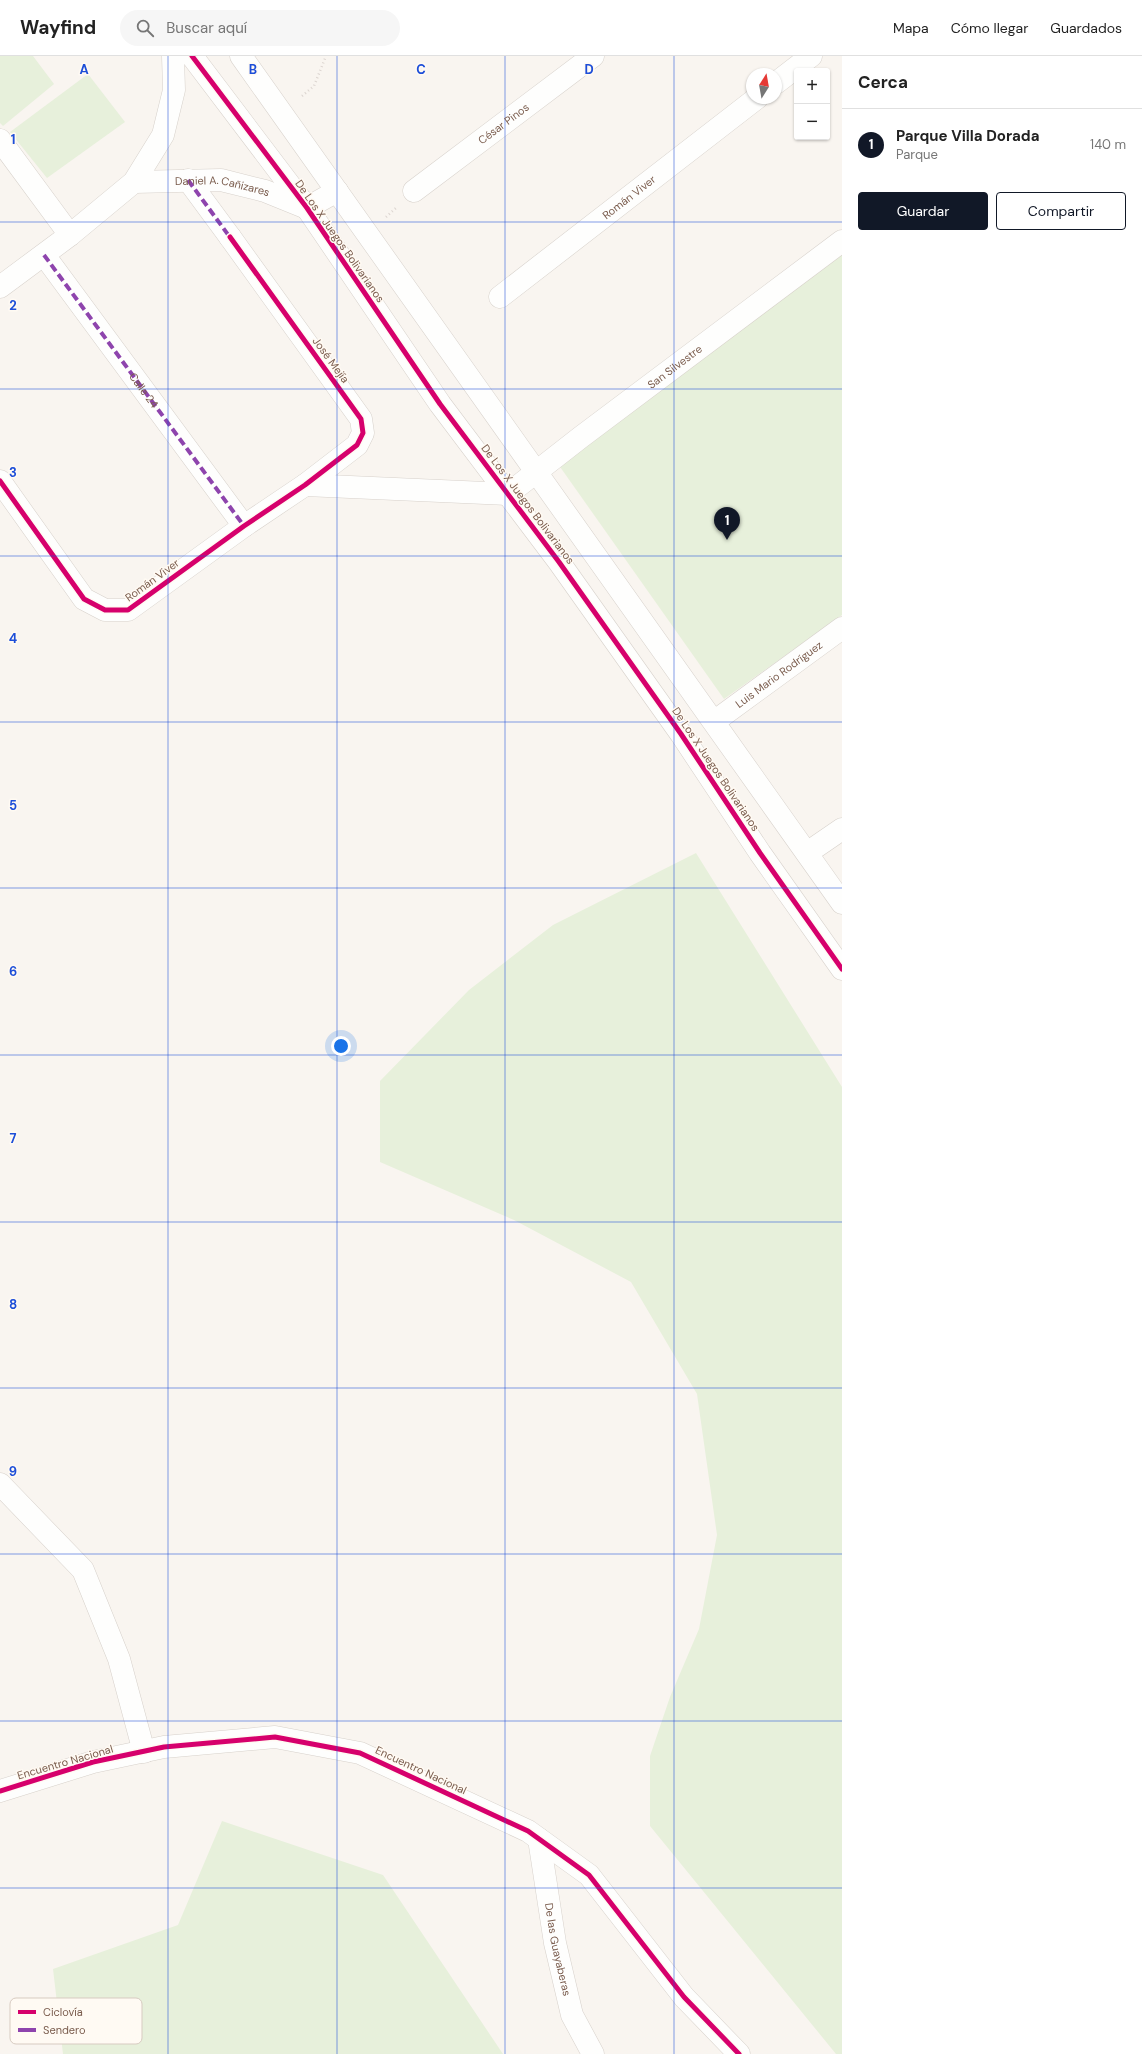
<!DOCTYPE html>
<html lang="es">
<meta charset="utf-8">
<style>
:root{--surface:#fff;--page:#f6f6f6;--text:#222;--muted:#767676;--line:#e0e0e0;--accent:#111827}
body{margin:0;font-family:"DM Sans",sans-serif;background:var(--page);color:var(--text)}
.controls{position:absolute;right:12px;top:12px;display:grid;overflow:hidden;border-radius:4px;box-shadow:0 1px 3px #0004}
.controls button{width:36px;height:36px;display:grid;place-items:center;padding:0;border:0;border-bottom:1px solid var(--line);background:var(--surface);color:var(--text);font:20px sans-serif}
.compass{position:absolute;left:746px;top:12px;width:36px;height:36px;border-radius:50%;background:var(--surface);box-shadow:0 1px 3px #0004;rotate:11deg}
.you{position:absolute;left:341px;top:990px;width:14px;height:14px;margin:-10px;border:3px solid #fff;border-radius:50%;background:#1a73e8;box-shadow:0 0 0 6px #1a73e833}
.badge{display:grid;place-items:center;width:26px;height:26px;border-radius:50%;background:var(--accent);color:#fff;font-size:13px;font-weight:700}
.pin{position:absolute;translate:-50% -33px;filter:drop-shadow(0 1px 2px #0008)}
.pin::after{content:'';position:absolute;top:21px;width:14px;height:12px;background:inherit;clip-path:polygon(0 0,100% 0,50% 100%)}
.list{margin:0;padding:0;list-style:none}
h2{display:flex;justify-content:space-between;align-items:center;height:52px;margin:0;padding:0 16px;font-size:17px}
h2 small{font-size:13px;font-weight:400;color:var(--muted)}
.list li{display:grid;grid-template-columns:26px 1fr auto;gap:12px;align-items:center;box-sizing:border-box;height:72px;padding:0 16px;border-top:1px solid var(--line)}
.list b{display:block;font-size:15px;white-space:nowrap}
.list p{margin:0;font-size:13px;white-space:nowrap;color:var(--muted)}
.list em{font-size:13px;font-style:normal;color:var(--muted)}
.actions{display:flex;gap:8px;padding:12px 16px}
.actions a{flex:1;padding:9px 0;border:1px solid var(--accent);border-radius:4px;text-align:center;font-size:14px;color:var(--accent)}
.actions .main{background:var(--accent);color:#fff}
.icon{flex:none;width:22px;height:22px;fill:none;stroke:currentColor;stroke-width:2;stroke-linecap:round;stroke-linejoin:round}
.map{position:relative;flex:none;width:842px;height:1998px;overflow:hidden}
header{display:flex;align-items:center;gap:24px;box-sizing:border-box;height:56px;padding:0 20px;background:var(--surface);border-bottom:1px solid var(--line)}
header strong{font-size:19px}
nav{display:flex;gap:22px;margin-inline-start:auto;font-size:14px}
.search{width:280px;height:36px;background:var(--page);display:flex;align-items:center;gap:10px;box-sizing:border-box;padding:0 14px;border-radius:22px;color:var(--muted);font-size:15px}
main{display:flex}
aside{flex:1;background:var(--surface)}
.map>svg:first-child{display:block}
.green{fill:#e7f0db}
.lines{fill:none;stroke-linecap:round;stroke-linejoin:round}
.pedestrian-casing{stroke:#d7d1cb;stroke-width:23}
.minor-casing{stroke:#d7d1cb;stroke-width:23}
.tertiary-casing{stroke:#d7d1cb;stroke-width:23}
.path{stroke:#dcd5d0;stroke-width:2.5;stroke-dasharray:1 3;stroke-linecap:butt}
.pedestrian{stroke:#fefefd;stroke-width:22}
.minor{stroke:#fefefd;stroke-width:22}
.tertiary{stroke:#fefefd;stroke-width:22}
.quiet{stroke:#8e44ad;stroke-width:4;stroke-dasharray:8 4;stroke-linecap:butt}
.cycleway-casing{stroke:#fffaf3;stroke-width:8}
.cycleway{stroke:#d6006c;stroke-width:5}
.grid{fill:none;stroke:#1d4ed8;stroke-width:1;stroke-opacity:0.55}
.labels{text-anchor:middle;stroke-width:3;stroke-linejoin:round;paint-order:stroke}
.street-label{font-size:11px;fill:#7a5c4d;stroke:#fffaf3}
.key{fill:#fffaf3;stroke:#d7cbc1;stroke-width:1}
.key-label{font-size:11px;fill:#7a5c4d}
.grid-label{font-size:13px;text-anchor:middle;font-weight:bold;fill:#1d4ed8;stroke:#fffaf3;stroke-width:3;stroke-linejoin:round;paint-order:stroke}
</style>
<header>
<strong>Wayfind</strong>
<div class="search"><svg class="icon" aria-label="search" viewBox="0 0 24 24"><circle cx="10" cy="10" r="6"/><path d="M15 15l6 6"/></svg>Buscar aquí</div>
<nav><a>Mapa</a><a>Cómo llegar</a><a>Guardados</a></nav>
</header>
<main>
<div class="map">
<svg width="842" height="1998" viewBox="0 0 842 1998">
<rect width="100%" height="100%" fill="#f9f5f0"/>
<g class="green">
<polygon points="0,0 33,0 54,28 3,70 0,67"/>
<polygon points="88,18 125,66 47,122 10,76"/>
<polygon points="842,199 842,559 724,643 558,408"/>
<polygon points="696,797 842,1031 842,1998 836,1998 650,1770 650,1700 670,1641 699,1573 717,1479 697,1338 631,1226 514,1164 380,1106 380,1025 469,934 553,869"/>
<polygon points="222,1765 383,1819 503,1998 63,1998 53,1913 178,1869"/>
</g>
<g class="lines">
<defs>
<polyline id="pedestrian" points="188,124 230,181"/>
<g id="minor">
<polyline points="776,27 811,0"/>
<polyline points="0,84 70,179"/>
<path id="s1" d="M 134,126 L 221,124 L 265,135 L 307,152 L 337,135"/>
<path id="s2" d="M 414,135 L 593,0"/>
<path id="s3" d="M 44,199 L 244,470"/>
<polyline points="0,231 70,179 134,126 163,79 174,34 173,0"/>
<path id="s4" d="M 500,241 L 757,42"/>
<polyline points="0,425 84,543 105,554 128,554 244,470 305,429 357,389 363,377 361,363 230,181"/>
<path id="s5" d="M 305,429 L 508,438 L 581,381 L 842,185"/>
<path id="s6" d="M 715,665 L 842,572"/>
<polyline points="807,797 842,773"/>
<polyline points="0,1428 83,1514 119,1603 144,1696"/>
<polyline points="0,1735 93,1706 164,1691 275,1681 360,1697 528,1775 589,1819 684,1941 739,1998"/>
<path id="s7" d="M 539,1783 L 555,1887 L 572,1959 L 593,1998"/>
</g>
<g id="tertiary">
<polyline points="192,0 307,152 440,348 559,506 681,678 760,797 842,913"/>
<polyline points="241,0 842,847"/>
</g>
</defs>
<use href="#pedestrian" class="pedestrian-casing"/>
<use href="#minor" class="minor-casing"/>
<use href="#tertiary" class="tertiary-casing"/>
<g class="path">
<polyline points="302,40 314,30 326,0"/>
<polyline points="386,161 396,152"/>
</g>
<use href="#pedestrian" class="pedestrian"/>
<use href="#minor" class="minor"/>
<use href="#tertiary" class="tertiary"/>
<g class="quiet">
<polyline points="188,124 232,184"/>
<polyline points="44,199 244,470"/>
</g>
<defs>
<g id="cycleway">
<polyline points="192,0 307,152 440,348 559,506 681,678 760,797 842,913"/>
<polyline points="0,425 84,543 105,554 128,554 244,470 305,429 357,389 363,377 361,363 230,181"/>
<polyline points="0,1735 93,1706 164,1691 275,1681 360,1697 528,1775 589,1819 684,1941 739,1998"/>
</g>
</defs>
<use href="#cycleway" class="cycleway-casing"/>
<use href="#cycleway" class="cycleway"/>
</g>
<path class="grid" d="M 168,0 L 168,1998M 337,0 L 337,1998M 505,0 L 505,1998M 674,0 L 674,1998M 0,166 L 842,166M 0,333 L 842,333M 0,500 L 842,500M 0,666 L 842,666M 0,832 L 842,832M 0,999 L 842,999M 0,1166 L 842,1166M 0,1332 L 842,1332M 0,1498 L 842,1498M 0,1665 L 842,1665M 0,1832 L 842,1832"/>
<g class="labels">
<g class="street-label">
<text dy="4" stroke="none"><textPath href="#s2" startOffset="112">César Pinos</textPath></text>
<text dy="4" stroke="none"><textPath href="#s1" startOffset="89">Daniel A. Cañizares</textPath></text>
<text dy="4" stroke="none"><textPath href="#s4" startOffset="163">Román Viver</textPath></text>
<text transform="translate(340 185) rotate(55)" y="4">De Los X Juegos Bolivarianos</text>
<text transform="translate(331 304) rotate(54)" y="4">José Mejía</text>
<text dy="4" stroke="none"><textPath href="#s5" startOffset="413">San Silvestre</textPath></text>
<text dy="4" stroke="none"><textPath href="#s3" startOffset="168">Calle 24</textPath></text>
<text transform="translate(528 448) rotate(53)" y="4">De Los X Juegos Bolivarianos</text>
<text transform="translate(152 524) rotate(-36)" y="4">Román Viver</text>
<text dy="4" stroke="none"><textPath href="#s6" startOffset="79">Luis Mario Rodríguez</textPath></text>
<text transform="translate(716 713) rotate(56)" y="4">De Los X Juegos Bolivarianos</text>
<text transform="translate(65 1706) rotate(-16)" y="4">Encuentro Nacional</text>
<text transform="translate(421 1714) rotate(25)" y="4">Encuentro Nacional</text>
<text dy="4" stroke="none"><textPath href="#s7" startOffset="112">De las Guayaberas</textPath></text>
</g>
</g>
<rect x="10" y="1942" width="132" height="46" rx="6" class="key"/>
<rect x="18" y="1954" width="18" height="4" fill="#d6006c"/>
<rect x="18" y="1972" width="18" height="4" fill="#8e44ad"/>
<g class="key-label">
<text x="43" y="1960">Ciclovía</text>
<text x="43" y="1978">Sendero</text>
</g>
<g class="grid-label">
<text x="84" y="18">A</text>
<text x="253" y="18">B</text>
<text x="421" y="18">C</text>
<text x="589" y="18">D</text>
<text x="13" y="88">1</text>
<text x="13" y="254">2</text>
<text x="13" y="421">3</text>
<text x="13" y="587">4</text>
<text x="13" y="754">5</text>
<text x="13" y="920">6</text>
<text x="13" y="1087">7</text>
<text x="13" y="1253">8</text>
<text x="13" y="1420">9</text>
</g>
</svg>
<div class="controls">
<button>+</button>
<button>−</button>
</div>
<svg class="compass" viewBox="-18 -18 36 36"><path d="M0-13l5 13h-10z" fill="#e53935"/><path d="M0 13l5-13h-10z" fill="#767676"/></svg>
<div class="you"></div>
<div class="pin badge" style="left:727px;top:484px">1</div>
</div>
<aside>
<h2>Cerca<small></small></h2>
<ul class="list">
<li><span class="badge">1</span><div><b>Parque Villa Dorada</b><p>Parque</p></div><em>140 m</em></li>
</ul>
<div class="actions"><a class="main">Guardar</a><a>Compartir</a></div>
</aside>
</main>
